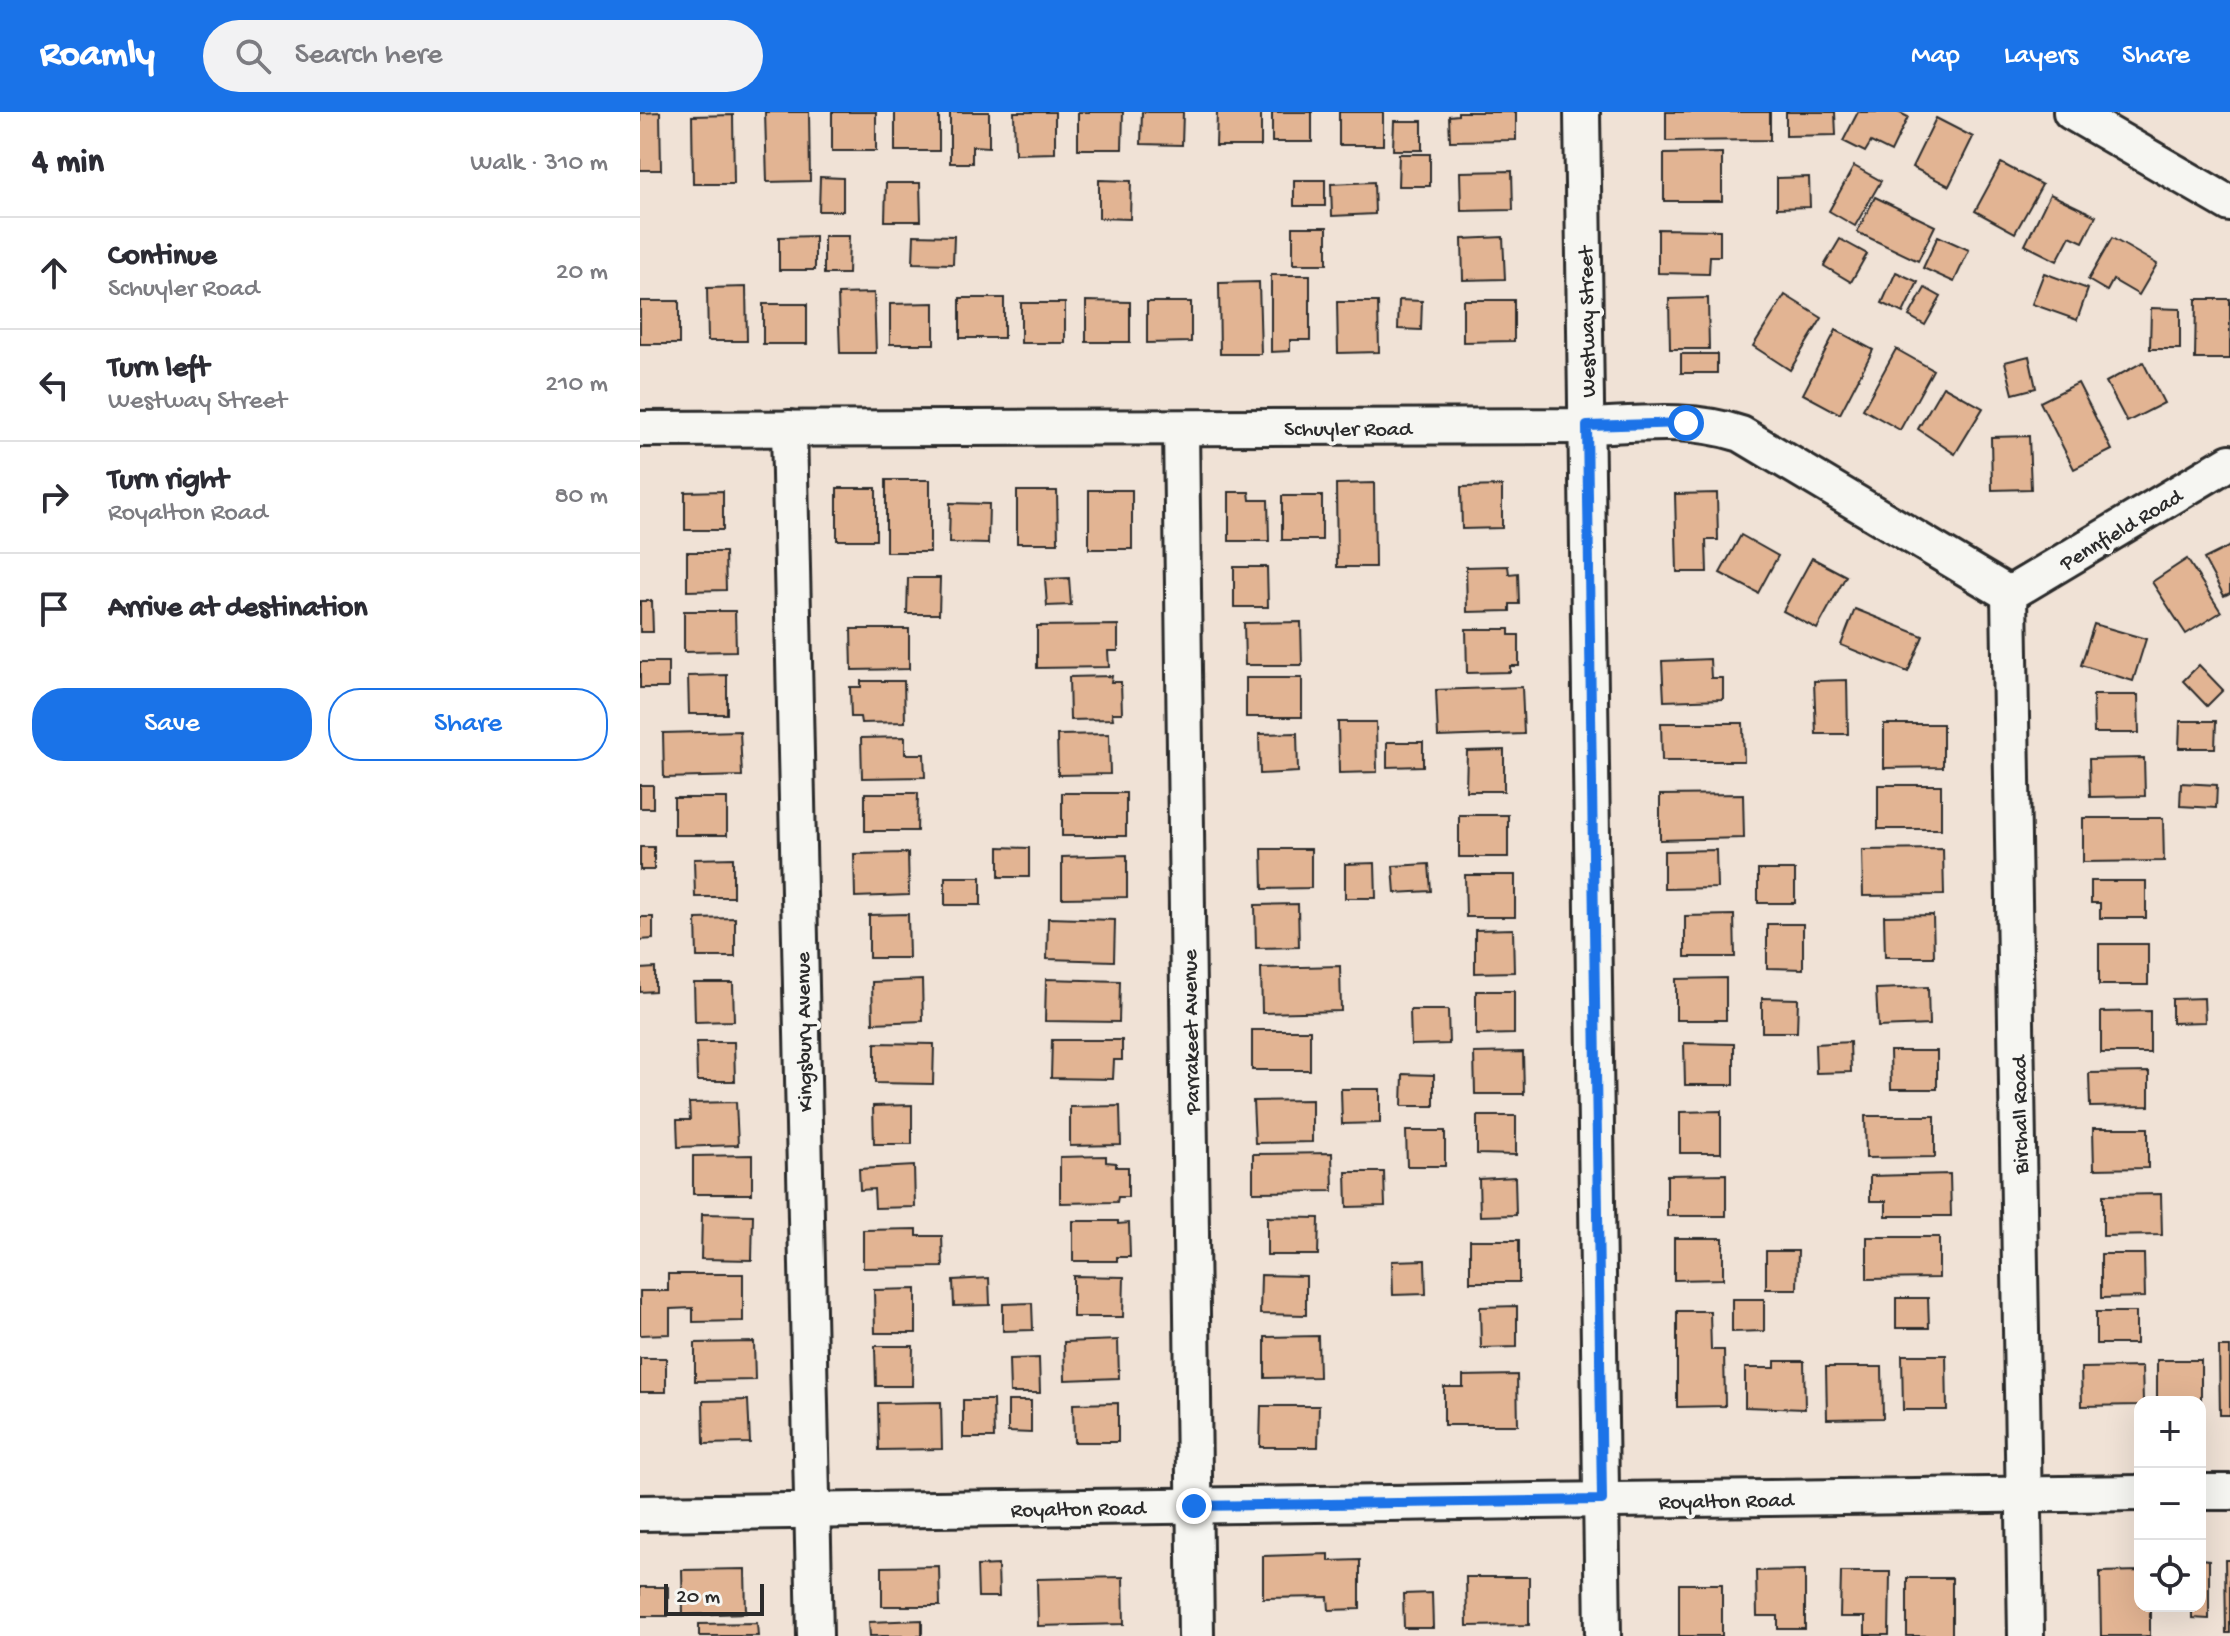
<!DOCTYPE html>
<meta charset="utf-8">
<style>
:root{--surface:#fff;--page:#f2f2f3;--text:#2b2b33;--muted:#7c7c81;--line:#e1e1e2;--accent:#1a73e8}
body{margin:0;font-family:"Gochi Hand",sans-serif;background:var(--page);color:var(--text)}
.controls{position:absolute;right:24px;bottom:24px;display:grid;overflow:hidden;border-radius:16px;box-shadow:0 8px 32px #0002}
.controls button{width:72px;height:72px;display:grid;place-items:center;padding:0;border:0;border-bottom:2px solid var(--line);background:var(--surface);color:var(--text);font:40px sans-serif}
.scale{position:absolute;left:24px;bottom:20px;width:100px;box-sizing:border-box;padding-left:8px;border:4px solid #2b2b2b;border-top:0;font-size:22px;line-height:28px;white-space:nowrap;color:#2b2b2b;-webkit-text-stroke:6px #f6f6f2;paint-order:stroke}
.stop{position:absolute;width:24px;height:24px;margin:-18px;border:6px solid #1a73e8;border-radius:50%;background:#fff}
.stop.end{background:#1a73e8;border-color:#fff;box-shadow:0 2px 8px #0008}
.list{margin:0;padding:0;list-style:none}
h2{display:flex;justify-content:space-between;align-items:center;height:104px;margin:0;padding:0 32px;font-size:34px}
h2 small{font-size:26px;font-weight:400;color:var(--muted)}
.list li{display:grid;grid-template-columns:52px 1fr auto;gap:24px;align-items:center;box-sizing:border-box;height:112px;padding:0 32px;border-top:2px solid var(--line)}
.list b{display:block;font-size:30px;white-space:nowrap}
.list p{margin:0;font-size:26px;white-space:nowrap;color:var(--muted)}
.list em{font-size:26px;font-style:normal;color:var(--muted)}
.actions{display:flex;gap:16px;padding:24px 32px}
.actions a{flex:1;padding:18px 0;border:2px solid var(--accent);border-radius:32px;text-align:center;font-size:28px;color:var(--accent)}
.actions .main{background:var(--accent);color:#fff}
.icon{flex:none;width:44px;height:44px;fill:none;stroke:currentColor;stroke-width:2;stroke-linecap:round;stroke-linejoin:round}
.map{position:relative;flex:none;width:1590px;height:1524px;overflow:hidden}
header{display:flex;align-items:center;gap:48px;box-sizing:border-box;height:112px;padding:0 40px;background:var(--accent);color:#fff}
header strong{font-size:38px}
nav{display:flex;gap:44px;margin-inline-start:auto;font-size:28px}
.search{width:560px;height:72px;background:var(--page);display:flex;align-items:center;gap:20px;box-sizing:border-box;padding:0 28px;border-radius:44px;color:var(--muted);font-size:30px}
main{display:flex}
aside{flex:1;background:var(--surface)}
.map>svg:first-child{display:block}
.building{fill:#e2b493;stroke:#2b2b2b;stroke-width:2}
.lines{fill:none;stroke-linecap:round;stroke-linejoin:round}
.street-casing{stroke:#2b2b2b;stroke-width:40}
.street{stroke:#f6f6f2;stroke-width:34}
.route{stroke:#1a73e8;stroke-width:10}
.labels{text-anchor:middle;stroke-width:8;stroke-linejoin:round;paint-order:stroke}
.street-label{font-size:22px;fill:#2b2b2b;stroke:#f6f6f2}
</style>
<header>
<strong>Roamly</strong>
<div class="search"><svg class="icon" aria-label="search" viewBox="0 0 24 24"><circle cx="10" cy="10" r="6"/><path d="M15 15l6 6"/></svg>Search here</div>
<nav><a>Map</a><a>Layers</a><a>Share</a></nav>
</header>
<main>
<aside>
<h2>4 min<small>Walk · 310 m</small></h2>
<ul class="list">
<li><svg class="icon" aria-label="ahead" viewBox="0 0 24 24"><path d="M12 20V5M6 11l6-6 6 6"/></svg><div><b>Continue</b><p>Schuyler Road</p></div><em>20 m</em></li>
<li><svg class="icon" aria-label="left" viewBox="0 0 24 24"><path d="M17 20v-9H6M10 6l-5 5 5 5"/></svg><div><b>Turn left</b><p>Westway Street</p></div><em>210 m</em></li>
<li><svg class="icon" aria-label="right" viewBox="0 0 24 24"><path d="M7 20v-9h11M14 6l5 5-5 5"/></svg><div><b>Turn right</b><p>Royalton Road</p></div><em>80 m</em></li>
<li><svg class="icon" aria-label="arrive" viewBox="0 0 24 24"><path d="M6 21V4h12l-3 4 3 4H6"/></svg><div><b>Arrive at destination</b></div></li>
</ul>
<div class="actions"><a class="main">Save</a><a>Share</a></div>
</aside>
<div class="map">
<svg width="1590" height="1524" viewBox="0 0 1590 1524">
<rect width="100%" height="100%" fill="#f0e2d6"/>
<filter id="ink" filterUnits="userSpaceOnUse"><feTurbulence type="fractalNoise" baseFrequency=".0125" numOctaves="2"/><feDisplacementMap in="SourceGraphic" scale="16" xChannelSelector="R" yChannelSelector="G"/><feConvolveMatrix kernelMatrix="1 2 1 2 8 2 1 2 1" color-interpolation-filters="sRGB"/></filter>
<g filter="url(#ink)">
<g class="building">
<polygon points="20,0 21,58 0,58 0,1"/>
<polygon points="125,0 169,0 170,69 127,70"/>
<rect x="192" y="0" width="44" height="39"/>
<rect x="255" y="0" width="44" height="39"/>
<polygon points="310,0 349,0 349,35 332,34 332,51 310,51"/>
<polygon points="374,0 415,0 415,41 375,42"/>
<polygon points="438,0 483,0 482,37 438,37"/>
<polygon points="502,0 543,0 542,33 501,32"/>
<polygon points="577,0 621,0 621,34 576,34"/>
<rect x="632" y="0" width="40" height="30"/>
<rect x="699" y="0" width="44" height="33"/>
<polygon points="818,0 876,0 876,28 810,29 809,4 818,3"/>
<polygon points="1026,0 1130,0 1130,28 1026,29"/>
<polygon points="1146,0 1195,0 1196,23 1146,24"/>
<polygon points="1218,0 1258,0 1268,5 1251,40 1231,30 1225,40 1203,29"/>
<polygon points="93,3 94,72 53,72 52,4"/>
<polygon points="1296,6 1333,25 1309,74 1272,55"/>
<polygon points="754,9 782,9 782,38 753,38"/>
<polygon points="1082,41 1082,89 1024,89 1024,42"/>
<polygon points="759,42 790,42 790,74 758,74"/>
<polygon points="1361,51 1402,73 1375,121 1335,99"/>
<polygon points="1214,54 1241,69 1215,114 1189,99"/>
<polygon points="872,59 873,98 821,99 820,60"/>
<polygon points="180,65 203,66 203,99 179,99"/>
<polygon points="1169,65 1170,95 1137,96 1137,66"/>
<polygon points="459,68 491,69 490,107 459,106"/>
<rect x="654" y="68" width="31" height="26"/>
<polygon points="734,70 735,102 692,104 691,72"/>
<polygon points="246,71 280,71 281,109 245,109"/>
<polygon points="1410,82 1456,104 1443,130 1430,124 1417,149 1385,133"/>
<polygon points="1235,85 1295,114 1278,149 1217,120"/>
<rect x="653" y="115" width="34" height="37"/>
<polygon points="1018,117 1080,118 1080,144 1070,144 1069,162 1018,161"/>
<polygon points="274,123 314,124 313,152 273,151"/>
<polygon points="175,124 175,158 139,158 139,125"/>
<polygon points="184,124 209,124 208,162 184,162"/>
<polygon points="1298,124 1329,138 1314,170 1283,156"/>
<polygon points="863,125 865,167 823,168 822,127"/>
<polygon points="1472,126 1517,152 1499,183 1473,168 1467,179 1448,168"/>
<polygon points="1200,127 1227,142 1211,170 1184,154"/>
<polygon points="1256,160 1278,170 1263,201 1242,191"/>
<polygon points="1404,161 1448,177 1437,208 1392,192"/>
<polygon points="631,163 670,163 670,228 650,228 650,239 631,240"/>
<polygon points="619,170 621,242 580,242 579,171"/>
<polygon points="106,175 107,229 68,229 67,176"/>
<polygon points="1285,176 1301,185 1285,213 1269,204"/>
<polygon points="234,181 236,241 200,241 198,182"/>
<polygon points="1145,183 1182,206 1150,258 1113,234"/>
<rect x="320" y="186" width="44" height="40"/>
<polygon points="1068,186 1069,237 1030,237 1029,187"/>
<polygon points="1556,187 1590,187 1590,247 1555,247"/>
<polygon points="759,188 782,189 781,218 758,217"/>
<polygon points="823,188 874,188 874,229 823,230"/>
<rect x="0" y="189" width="39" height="43"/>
<polygon points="446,189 490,190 490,230 446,230"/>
<polygon points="507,190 551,190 551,230 507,231"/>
<polygon points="697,190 738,190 739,240 698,241"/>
<polygon points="294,191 294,232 250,232 250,192"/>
<rect x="381" y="191" width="44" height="40"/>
<rect x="123" y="192" width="44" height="40"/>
<polygon points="1511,196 1540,197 1540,237 1510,237"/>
<polygon points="1196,218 1233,238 1200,302 1163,282"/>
<polygon points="1256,237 1293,258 1260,318 1223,297"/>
<rect x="1041" y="242" width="36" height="19"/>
<polygon points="1389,244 1396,276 1373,282 1365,250"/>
<polygon points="1503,250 1524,291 1487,310 1466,270"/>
<polygon points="1438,271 1472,338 1434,357 1400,290"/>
<polygon points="1303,274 1343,296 1315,342 1278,317"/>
<polygon points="1389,324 1391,377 1352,378 1351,325"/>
<rect x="246" y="368" width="44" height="72"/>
<polygon points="734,371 735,455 697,455 696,372"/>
<polygon points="862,374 862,416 822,417 821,375"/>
<rect x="197" y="376" width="39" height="52"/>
<rect x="449" y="378" width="43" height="59"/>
<polygon points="83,379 83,418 45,418 45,380"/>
<polygon points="377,379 417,379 418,431 377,431"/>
<polygon points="589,380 609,380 610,388 628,388 629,429 589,429"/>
<polygon points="1077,381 1078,428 1066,428 1067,460 1037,460 1035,382"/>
<rect x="642" y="384" width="40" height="44"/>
<polygon points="310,391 349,392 348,432 309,431"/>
<polygon points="1101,423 1138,444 1118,481 1080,461"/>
<polygon points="1590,434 1590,481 1584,484 1564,447"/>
<polygon points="47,440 85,440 86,478 47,479"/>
<polygon points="1172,446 1206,464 1177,517 1143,499"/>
<polygon points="1547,447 1581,500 1546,522 1512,470"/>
<polygon points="868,454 869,462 878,461 879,492 870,492 870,499 827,500 826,455"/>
<polygon points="594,455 627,455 628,495 594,495"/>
<polygon points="268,466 300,466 299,502 267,502"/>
<polygon points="429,466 431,493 407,494 405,467"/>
<polygon points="0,489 12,489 13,520 0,520"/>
<polygon points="1215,497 1283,524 1268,560 1201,533"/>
<polygon points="44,499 95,499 96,539 44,540"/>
<polygon points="661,510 662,553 605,553 604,511"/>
<polygon points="1454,512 1506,527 1493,569 1441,553"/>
<polygon points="478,513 478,539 468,539 469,555 397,556 397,514"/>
<polygon points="211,517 269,517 269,557 212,558"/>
<polygon points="826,517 869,517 869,523 879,523 879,554 870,554 870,560 827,561"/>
<polygon points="1070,547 1071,566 1083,566 1083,587 1024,589 1022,549"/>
<rect x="0" y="550" width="28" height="26"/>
<polygon points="1559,553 1583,578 1567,594 1543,569"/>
<polygon points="87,563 87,602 49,602 48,564"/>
<polygon points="472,564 471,570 481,570 482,601 472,601 473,607 430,608 429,565"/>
<rect x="606" y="566" width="56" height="39"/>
<polygon points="1207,568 1208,622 1176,622 1174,569"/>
<polygon points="221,569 264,569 265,610 221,611 220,605 211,605 210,575 221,575"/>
<polygon points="882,575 884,622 798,625 796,578"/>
<polygon points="1453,583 1498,583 1499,621 1454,621"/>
<polygon points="1540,609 1576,609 1575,636 1539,636"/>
<polygon points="698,610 736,610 737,660 699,661"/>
<polygon points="1021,611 1103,611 1104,649 1022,649"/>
<polygon points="1244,612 1303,612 1303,655 1244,656"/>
<polygon points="100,619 102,664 24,666 23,621"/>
<polygon points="657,621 658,660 620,662 619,622"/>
<polygon points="469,622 470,662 418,663 417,623"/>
<polygon points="265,625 265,642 284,642 285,665 222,666 221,626"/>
<polygon points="747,630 783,630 783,654 747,655"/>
<polygon points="864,638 864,679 826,679 827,639"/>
<polygon points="1504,646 1505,684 1450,685 1449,647"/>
<polygon points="1541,671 1577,673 1576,696 1540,694"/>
<rect x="0" y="673" width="13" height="23"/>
<rect x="1238" y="673" width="63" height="44"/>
<polygon points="225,681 278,681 277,719 225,719"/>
<rect x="422" y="681" width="64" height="43"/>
<polygon points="1103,682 1104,726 1020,728 1020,683"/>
<rect x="34" y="686" width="53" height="37"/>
<rect x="819" y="703" width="49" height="42"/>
<polygon points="1443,706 1523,706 1524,749 1443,750"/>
<rect x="0" y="735" width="14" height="23"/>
<polygon points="359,735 389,736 389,765 359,765"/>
<polygon points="622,737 671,737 671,776 623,777"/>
<polygon points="1303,737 1304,783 1223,784 1222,738"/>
<polygon points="1076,738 1077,776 1024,777 1024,739"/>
<polygon points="268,741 269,783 215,785 214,742"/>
<polygon points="487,743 487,785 422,786 422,745"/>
<polygon points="93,746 93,785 55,785 54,747"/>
<polygon points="735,751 736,786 705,786 705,752"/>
<polygon points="789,752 791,779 755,781 753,754"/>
<rect x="1118" y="758" width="37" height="33"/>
<polygon points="825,763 875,763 875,805 826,805"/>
<rect x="305" y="765" width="36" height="28"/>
<polygon points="1451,769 1506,769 1506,806 1460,806 1460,791 1451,791"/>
<polygon points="658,792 659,835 616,836 615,793"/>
<polygon points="268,802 269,846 229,846 229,803"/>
<polygon points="1094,803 1095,845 1045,845 1045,804"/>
<polygon points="1293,803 1294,845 1245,845 1244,804"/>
<polygon points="0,805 13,805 13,827 0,828"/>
<polygon points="95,806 95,845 57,845 56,807"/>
<polygon points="408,806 475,808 474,849 407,847"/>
<polygon points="1127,812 1163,812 1163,857 1127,856"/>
<polygon points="873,817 874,860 835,861 835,818"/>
<rect x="1459" y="832" width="49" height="41"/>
<polygon points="700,854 701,899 622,901 621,856"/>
<polygon points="15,856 15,879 0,880 0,857"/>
<polygon points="1086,866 1086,908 1036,908 1036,867"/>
<polygon points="406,867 480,869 479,910 405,909"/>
<polygon points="282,868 283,909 233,911 232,870"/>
<polygon points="54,871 93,871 94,909 55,910"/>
<polygon points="1288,875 1289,913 1238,915 1236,877"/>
<polygon points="836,879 874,879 874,922 836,923"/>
<polygon points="1122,886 1158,887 1157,920 1122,920"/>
<polygon points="1564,886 1565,910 1532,911 1532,887"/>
<polygon points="770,898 808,898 809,932 771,933"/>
<polygon points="1510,899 1510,941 1461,941 1461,900"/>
<rect x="612" y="918" width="58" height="40"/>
<polygon points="412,928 482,928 482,948 474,948 473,967 411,966"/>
<polygon points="56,930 94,930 95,969 57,969"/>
<polygon points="1210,930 1211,960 1176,961 1175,932"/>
<polygon points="235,931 294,932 293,972 235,971"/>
<polygon points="1044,931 1094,932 1094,973 1045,973"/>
<polygon points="1250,939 1297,939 1297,977 1251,977"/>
<polygon points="883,940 884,982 835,982 834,941"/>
<polygon points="1509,960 1509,994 1450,995 1449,961"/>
<polygon points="763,962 794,963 794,994 762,994"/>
<polygon points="701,977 740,977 740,1011 702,1012"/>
<polygon points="672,988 672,1030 615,1031 613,989"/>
<polygon points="96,990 98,1033 38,1035 37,1008 50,1008 49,991"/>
<polygon points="272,993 272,1032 234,1032 233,994"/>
<polygon points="480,994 481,1033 430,1034 430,995"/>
<polygon points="1081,999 1081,1041 1040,1041 1040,1000"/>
<polygon points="837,1004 876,1004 876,1043 837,1042"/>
<polygon points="1225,1004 1295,1004 1295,1045 1226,1046"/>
<polygon points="1453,1016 1508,1016 1508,1056 1454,1057"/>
<polygon points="766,1019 805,1019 805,1054 767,1054"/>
<polygon points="692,1041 693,1079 613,1080 613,1042"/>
<polygon points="112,1043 112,1082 53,1082 53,1044"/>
<polygon points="466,1044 466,1050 476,1051 476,1055 488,1055 488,1085 478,1085 477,1090 420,1091 420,1045"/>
<polygon points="274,1054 275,1095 235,1096 234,1077 220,1078 219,1057"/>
<polygon points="706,1060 744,1060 745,1094 707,1095"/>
<polygon points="1086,1062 1086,1104 1027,1104 1027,1063"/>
<polygon points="1310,1062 1311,1104 1246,1104 1246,1089 1230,1089 1230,1064"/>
<polygon points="875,1065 876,1103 840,1104 839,1067"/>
<polygon points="1521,1082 1522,1123 1463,1124 1463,1083"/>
<polygon points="62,1102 113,1103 112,1148 61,1147"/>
<polygon points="627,1105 679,1106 678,1143 627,1143"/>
<polygon points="433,1109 478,1109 478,1112 489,1111 490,1145 477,1145 477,1149 433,1149"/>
<polygon points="277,1117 277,1124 302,1124 303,1155 223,1156 223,1118"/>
<polygon points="1227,1125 1299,1125 1299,1166 1227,1167"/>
<polygon points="1034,1126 1083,1126 1083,1167 1034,1168"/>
<rect x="830" y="1128" width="49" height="42"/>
<polygon points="1126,1139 1158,1139 1157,1177 1126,1177"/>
<polygon points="1461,1142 1504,1142 1505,1185 1461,1186"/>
<polygon points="785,1148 786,1182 753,1183 752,1149"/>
<polygon points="28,1162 103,1162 103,1209 53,1210 53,1196 30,1197 30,1222 0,1223 0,1179 28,1179"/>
<polygon points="621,1163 666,1164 666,1203 620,1202"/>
<polygon points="433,1164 484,1165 483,1205 433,1205"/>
<polygon points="349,1166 350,1193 314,1194 313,1168"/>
<polygon points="276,1177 276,1221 235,1221 234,1178"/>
<polygon points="1256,1186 1288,1186 1289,1216 1256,1216"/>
<polygon points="1092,1187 1124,1187 1124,1219 1092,1220"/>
<polygon points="392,1191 393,1218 363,1219 363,1192"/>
<polygon points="877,1194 877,1235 841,1236 840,1195"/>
<polygon points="1037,1199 1070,1199 1071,1238 1084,1238 1085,1294 1037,1295"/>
<rect x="1456" y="1200" width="40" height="32"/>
<polygon points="678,1224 679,1265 625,1266 625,1225"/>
<polygon points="478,1228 479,1266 425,1268 424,1230"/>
<polygon points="114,1230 115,1268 55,1269 55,1231"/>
<polygon points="235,1234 273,1234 272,1274 236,1274"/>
<polygon points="1579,1235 1590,1235 1590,1303 1580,1303"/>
<polygon points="1262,1243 1306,1243 1307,1298 1263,1298"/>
<rect x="0" y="1246" width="26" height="34"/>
<polygon points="399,1246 400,1281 370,1281 369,1247"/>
<polygon points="1517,1248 1561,1248 1561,1293 1560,1290 1517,1290"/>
<polygon points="1135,1249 1164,1249 1165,1297 1105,1295 1105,1256 1135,1256"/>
<polygon points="1186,1255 1242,1255 1243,1306 1187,1307"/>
<polygon points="1502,1255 1503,1290 1500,1293 1442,1294 1441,1256"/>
<polygon points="877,1263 878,1313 804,1313 804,1275 823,1275 823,1264"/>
<polygon points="108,1288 110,1331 64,1332 63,1289"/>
<polygon points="323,1288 353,1288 354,1326 323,1326"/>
<polygon points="368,1289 391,1289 391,1321 368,1320"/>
<polygon points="301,1290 302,1337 239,1338 238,1291"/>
<polygon points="478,1291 478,1330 434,1330 433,1292"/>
<polygon points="621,1294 679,1294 678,1335 620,1335"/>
<polygon points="689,1442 689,1449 720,1448 720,1497 689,1498 688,1485 623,1486 623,1444"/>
<polygon points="1560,1447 1569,1448 1569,1507 1552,1506 1552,1495 1531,1495 1560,1494"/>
<polygon points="1585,1448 1590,1448 1590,1521 1586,1521"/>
<polygon points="358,1453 359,1485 338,1485 337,1454"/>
<polygon points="299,1454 300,1494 242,1494 242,1455"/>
<polygon points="105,1457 106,1501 43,1503 42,1458"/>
<polygon points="1165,1458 1165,1517 1138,1517 1138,1504 1117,1504 1116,1459"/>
<polygon points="1500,1459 1500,1494 1510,1494 1510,1524 1461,1524 1460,1460"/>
<polygon points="1201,1460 1250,1460 1249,1523 1225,1523 1225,1505 1200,1505"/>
<polygon points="483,1465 484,1512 398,1514 397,1467"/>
<polygon points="826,1465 889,1465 889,1513 827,1514"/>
<rect x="1267" y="1466" width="45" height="58"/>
<rect x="1039" y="1472" width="43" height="52"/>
<rect x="0" y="1475" width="28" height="29"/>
<polygon points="792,1481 793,1516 764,1516 763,1482"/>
<polygon points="282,1508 282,1524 230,1524 229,1510"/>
<polygon points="117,1511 118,1524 59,1524 59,1512"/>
</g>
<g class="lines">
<defs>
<g id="street">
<polyline points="942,0 963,1524"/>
<polyline points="1431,0 1590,92"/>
<polyline points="149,316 175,1524"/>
<polyline points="541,316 556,1524"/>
<path d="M 0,317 L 947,314 C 999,312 1051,305 1101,322 L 1369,482"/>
<polyline points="1369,482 1386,1524"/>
<polyline points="1369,482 1590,350"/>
<polyline points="1560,1380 1590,1380"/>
<polyline points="0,1401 1500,1381"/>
</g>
</defs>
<use href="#street" class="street-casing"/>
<use href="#street" class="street"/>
</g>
</g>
<g class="lines" filter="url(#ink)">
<polyline class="route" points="554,1394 962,1388 947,314 1046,311"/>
</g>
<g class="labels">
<g class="street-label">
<text transform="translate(945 210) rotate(-91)" y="8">Westway Street</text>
<text x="708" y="323">Schuyler Road</text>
<text transform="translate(1480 416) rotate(-31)" y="8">Pennfield Road</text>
<text transform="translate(162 920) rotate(-91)" y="8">Kingsbury Avenue</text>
<text transform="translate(549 920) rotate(-91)" y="8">Parrakeet Avenue</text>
<text transform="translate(1378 1003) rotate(-91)" y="8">Birchall Road</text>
<text transform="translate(1086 1387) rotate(-1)" y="8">Royalton Road</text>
<text transform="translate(438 1395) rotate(-1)" y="8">Royalton Road</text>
</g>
</g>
</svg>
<div class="controls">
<button>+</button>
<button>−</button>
<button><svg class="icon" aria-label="locate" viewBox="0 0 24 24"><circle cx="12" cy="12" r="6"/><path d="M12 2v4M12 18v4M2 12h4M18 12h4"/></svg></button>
</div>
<div class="scale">20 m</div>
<div class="stop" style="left:1046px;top:311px"></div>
<div class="stop end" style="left:554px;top:1394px"></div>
</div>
</main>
